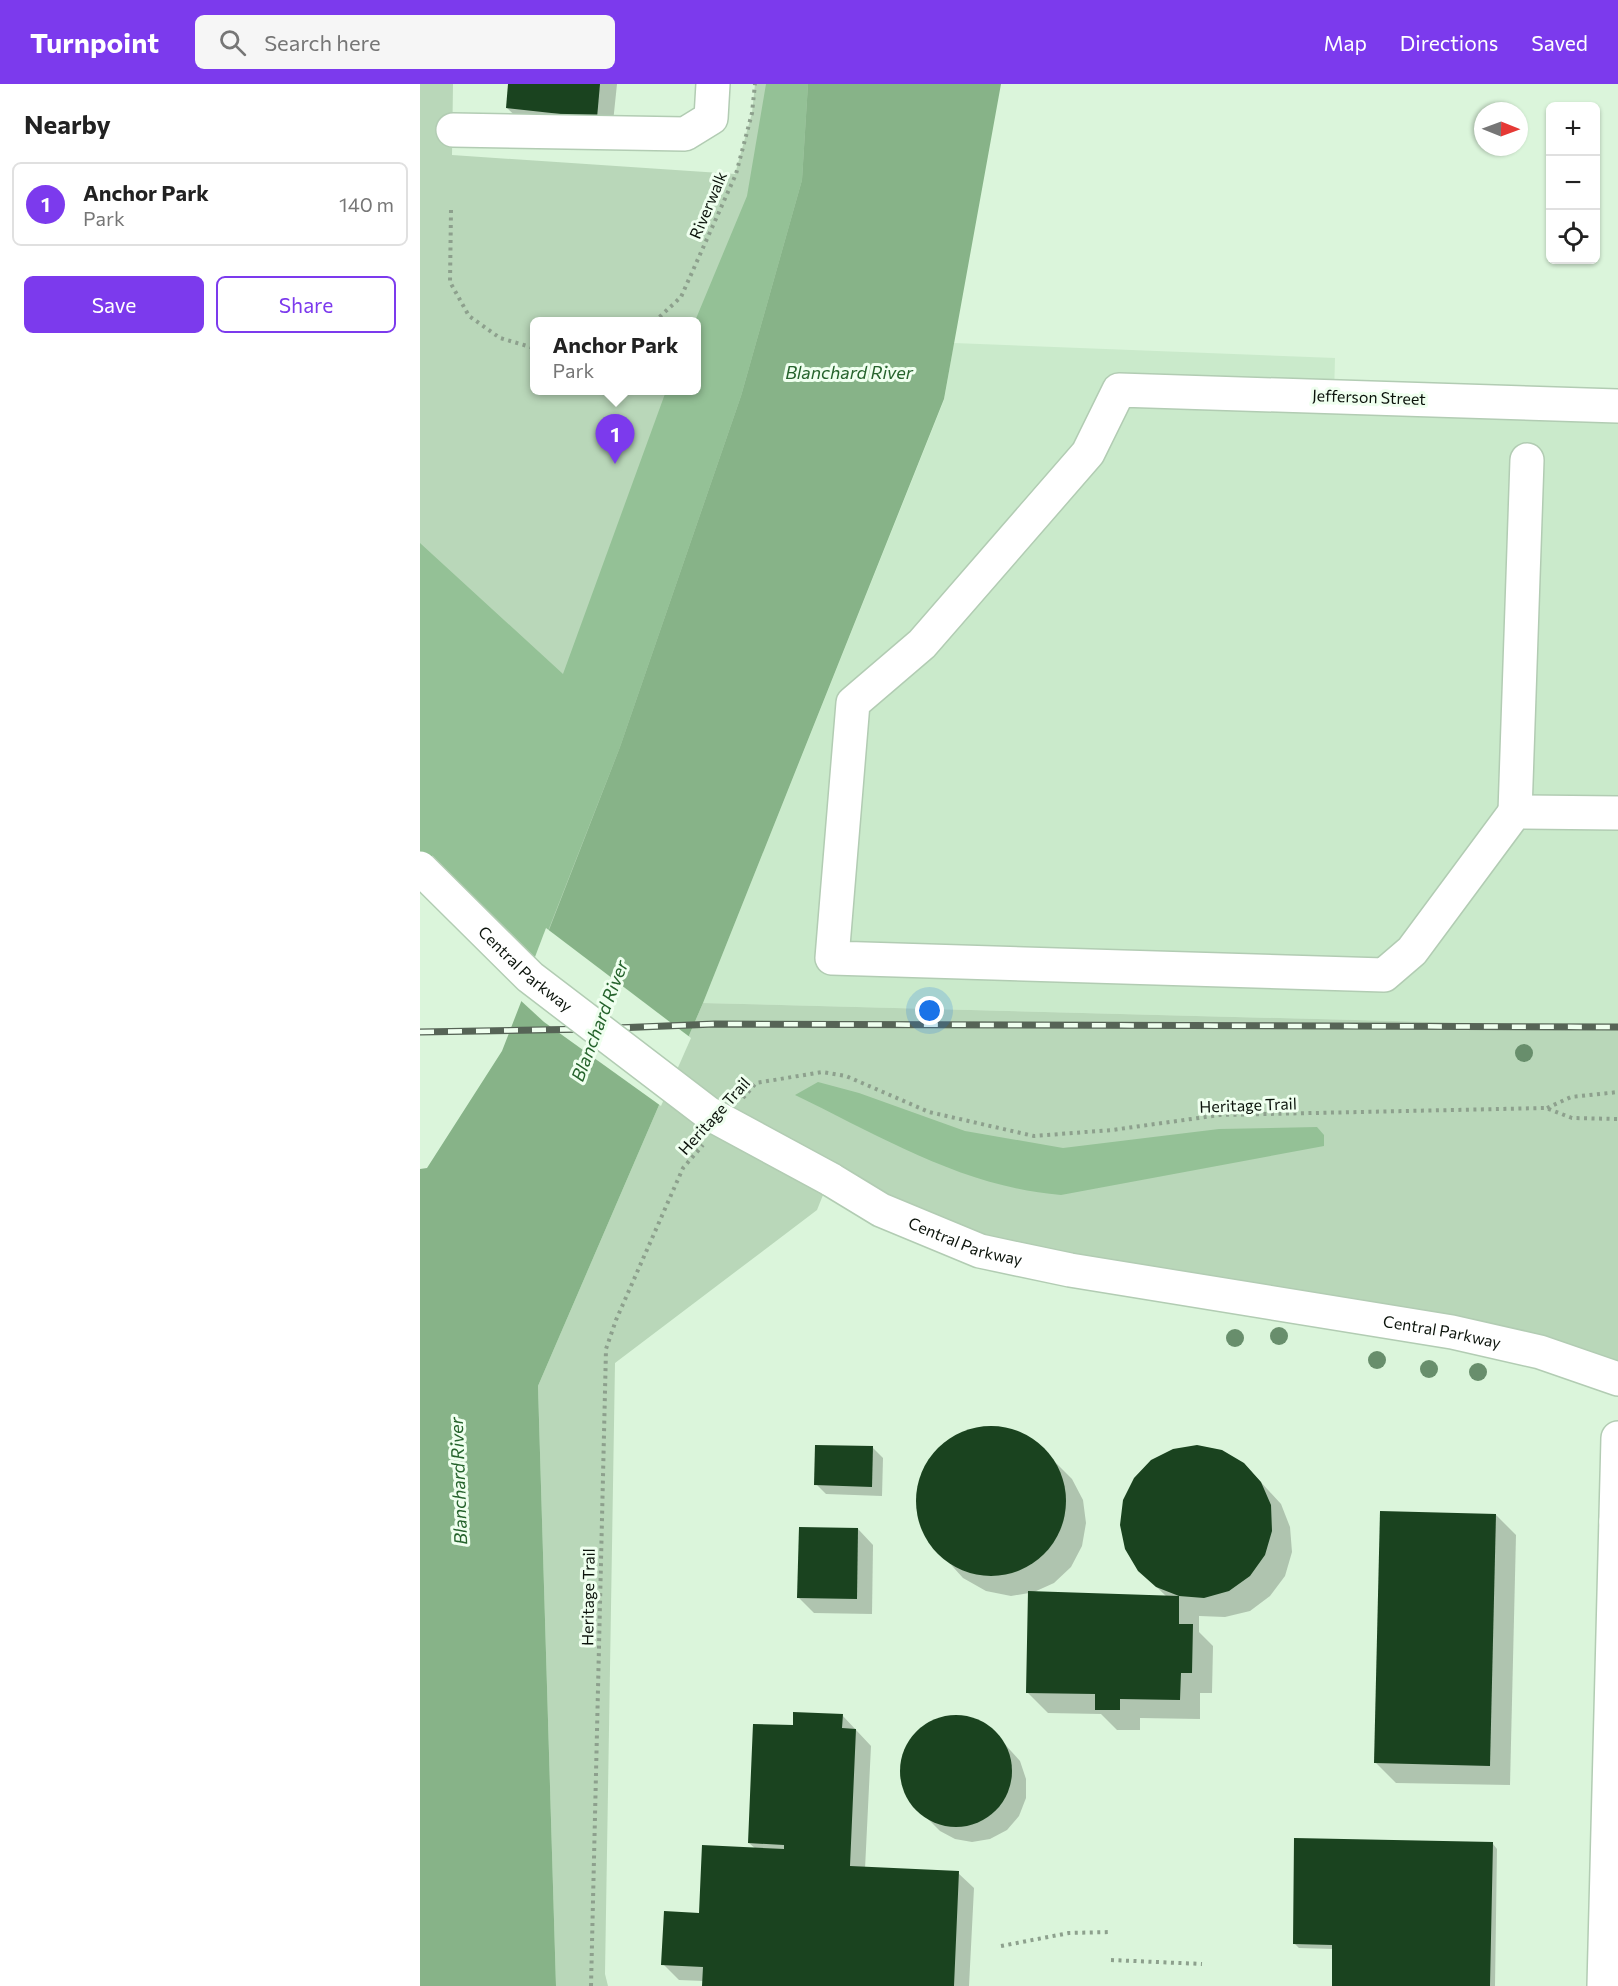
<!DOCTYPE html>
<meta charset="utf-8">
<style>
:root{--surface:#fff;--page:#f6f6f6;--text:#222;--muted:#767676;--line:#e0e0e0;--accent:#7c3aed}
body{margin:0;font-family:Commissioner,sans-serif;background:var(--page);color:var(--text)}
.controls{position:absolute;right:18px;top:18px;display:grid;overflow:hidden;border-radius:9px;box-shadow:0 2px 4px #0004}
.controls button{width:54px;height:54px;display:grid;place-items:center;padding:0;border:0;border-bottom:2px solid var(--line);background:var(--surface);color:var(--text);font:30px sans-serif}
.compass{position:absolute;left:1054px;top:18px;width:54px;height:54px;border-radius:50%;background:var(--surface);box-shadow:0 2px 4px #0004;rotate:91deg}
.you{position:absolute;left:510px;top:927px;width:21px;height:21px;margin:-15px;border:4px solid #fff;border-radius:50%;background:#1a73e8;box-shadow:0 0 0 9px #1a73e833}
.badge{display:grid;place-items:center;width:39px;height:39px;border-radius:50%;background:var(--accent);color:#fff;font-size:20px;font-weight:700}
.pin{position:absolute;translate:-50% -50px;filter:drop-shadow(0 2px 3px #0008)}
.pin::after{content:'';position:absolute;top:32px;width:21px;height:18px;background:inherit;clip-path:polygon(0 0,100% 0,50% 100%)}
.popup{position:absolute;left:110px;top:233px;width:171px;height:78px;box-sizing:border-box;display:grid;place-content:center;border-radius:9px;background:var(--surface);filter:drop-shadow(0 2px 4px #0005);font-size:20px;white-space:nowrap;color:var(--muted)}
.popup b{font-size:22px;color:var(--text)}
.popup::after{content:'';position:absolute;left:50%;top:100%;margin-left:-12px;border:12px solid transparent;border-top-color:var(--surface)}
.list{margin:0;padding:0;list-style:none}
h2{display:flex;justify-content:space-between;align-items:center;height:78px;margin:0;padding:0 24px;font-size:26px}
h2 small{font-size:20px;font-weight:400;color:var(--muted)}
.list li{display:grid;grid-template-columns:39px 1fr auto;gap:18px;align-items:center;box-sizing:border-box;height:84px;margin:0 12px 12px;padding:0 12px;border:2px solid var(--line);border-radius:9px}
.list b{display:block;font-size:22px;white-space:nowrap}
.list p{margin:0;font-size:20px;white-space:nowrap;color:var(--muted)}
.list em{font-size:20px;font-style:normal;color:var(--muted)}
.actions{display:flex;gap:12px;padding:18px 24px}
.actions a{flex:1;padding:14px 0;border:2px solid var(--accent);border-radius:9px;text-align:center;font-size:21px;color:var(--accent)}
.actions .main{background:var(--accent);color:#fff}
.icon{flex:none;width:33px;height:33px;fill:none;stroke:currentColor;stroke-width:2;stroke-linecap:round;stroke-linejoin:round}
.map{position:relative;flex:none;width:1198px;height:1902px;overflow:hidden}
header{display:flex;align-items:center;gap:36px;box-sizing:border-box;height:84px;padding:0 30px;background:var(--accent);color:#fff}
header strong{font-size:28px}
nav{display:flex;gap:33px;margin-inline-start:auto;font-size:21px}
.search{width:420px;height:54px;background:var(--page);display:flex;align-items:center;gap:15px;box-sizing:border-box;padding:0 21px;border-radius:9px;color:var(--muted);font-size:22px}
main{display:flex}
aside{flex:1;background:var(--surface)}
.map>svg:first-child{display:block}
.built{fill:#caeacb}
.green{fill:#b9d7b9;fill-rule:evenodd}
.forest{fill:#94c196}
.water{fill:#87b388}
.pier{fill:#dbf5db}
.shadow{fill:#0003}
.building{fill:#1a431f}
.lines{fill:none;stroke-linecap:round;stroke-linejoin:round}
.minor-casing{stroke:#b2ccb3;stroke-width:36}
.major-casing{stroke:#b2ccb3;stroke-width:36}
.path{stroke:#8da08d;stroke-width:4;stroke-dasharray:3 4.5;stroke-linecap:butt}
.minor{stroke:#fff;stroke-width:33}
.major{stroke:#fff;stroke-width:33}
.rail-casing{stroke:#566456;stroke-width:7}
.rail{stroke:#efffef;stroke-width:4.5;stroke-dasharray:14;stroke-linecap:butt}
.major-bridge-casing{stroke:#b2ccb3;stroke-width:36;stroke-linecap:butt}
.major-bridge{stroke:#fff;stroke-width:33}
.tree{fill:#688e6c}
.labels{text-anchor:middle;stroke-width:6;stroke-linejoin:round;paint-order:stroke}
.street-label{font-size:16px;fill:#0b130b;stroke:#efffef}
.water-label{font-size:18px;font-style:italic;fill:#25632c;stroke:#efffef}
</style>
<header>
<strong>Turnpoint</strong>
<div class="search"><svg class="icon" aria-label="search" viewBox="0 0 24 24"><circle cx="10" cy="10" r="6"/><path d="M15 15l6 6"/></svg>Search here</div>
<nav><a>Map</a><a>Directions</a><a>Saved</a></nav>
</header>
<main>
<aside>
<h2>Nearby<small></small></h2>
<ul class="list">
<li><span class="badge">1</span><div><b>Anchor Park</b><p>Park</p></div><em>140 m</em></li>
</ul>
<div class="actions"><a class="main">Save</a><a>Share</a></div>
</aside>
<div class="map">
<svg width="1198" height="1902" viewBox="0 0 1198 1902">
<rect width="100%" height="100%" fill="#dbf5db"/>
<polygon class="built" points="534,259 915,274 914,311 1198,322 1198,943 283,919 524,316"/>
<g class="green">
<path d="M 0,0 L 33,0 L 32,71 L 315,90 L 332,29 L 335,0 L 477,0 L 171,945 L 0,784 ZM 114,238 L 276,238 L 276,306 L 114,306 Z"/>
<polygon points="283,919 1198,943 1198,1295 650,1186 409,1096 397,1126 195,1279 185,1890 188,1902 136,1902 118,1302"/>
</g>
<g class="forest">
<polygon points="346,0 388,0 382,96 321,312 200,663 110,893 0,784 0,459 143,590 246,307 276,306 275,237 327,112"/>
<path d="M 398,998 L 439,1009 L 545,1047 L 643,1064 L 799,1045 L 897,1043 L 904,1051 L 904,1062 L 641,1111 C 543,1103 462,1053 375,1011 Z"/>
</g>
<polygon class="water" points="388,0 581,0 524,315 283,919 118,1302 136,1902 0,1902 0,1085 7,1084 82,967 200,663 321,312 382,96"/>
<polygon class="pier" points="126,844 271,954 241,1022 124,938 99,915"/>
<g class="shadow">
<polygon points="90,0 197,0 192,48 103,39 87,24"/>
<polygon points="572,1342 595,1347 615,1358 652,1395 663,1416 666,1439 662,1462 651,1483 634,1499 614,1508 747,1513 719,1486 824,1380 861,1420 870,1443 872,1468 865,1492 850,1512 830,1527 805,1533 779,1532 779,1548 793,1562 792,1609 780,1609 780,1635 720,1634 720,1646 697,1646 681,1630 628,1629 607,1608 609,1509 591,1512 566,1507 543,1494 506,1453 498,1429 498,1403 507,1379 524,1359 547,1347"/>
<polygon points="453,1364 463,1374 462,1412 406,1410 396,1400"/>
<polygon points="1076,1431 1096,1451 1090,1701 976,1699 955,1678"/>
<polygon points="438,1445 453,1461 452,1530 394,1529 379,1514"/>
<polygon points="422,1631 451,1662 445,1785 538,1789 554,1804 549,1902 283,1902 284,1897 259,1896 243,1880 280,1830 336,1765 329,1759 374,1643"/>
<polygon points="537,1633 556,1636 572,1646 600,1677 606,1695 606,1714 599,1732 587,1746 570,1755 552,1758 535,1755 520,1747 492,1719 484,1703 482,1686 485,1669 493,1654 505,1642 520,1635"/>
<polygon points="1073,1760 1077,1765 1075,1902 913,1902 914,1865 879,1864 874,1859"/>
</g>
<g class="building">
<polygon points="88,0 180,0 177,34 86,24"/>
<circle cx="571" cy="1417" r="75"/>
<polygon points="395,1361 453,1362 452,1403 394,1401"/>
<polygon points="777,1361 802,1366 824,1379 841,1398 851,1421 852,1447 845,1471 830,1492 809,1507 784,1514 759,1512 759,1540 773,1540 772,1589 761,1589 760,1616 700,1615 700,1626 675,1626 675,1610 606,1609 608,1507 759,1512 736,1503 718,1487 705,1465 700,1441 703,1416 714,1394 731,1376 753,1365"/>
<polygon points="960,1427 1076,1430 1070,1682 954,1679"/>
<polygon points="379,1443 438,1444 437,1515 377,1514"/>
<polygon points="373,1628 423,1630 422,1644 436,1645 430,1782 539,1787 534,1902 282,1902 283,1883 241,1881 244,1827 279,1829 282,1761 364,1765 364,1761 328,1759 333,1640 373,1641"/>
<circle cx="536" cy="1687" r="56"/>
<polygon points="874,1754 1073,1758 1070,1902 912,1902 912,1861 873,1860"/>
</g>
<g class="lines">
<defs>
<g id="minor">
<polyline points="33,46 265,50 291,34 293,0"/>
<polyline points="1198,322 699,306 668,369 502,560 433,619 412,874 964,891 992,867 1095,728 1198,729"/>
<polyline points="1095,728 1107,376"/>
<polyline points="1184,1902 1198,1354"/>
</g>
<g id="major">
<path id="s1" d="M 410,1095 L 461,1126 L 560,1167 L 650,1186 L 1032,1248 L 1120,1268 L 1198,1295"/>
<polyline points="1196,1437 1198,1436"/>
</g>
</defs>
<use href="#minor" class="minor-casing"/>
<use href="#major" class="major-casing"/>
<g class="path">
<polyline points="31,126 30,198 49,232 80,254 114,264"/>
<polyline points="234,238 261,213 316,90 332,29 335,0"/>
<polyline points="323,1014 336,999 402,988 426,992 509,1028 614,1052 692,1046 800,1031 1126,1024 1152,1034 1198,1035"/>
<polyline points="1127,1024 1151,1013 1198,1008"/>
<polyline points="581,1862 649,1849 691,1848"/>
<polyline points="691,1876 782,1880"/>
<polyline points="171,1902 186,1265 196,1236 263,1084 283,1061"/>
</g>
<use href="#minor" class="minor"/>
<use href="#major" class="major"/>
<defs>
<polyline id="rail" points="0,948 171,945 295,940 1198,943"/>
</defs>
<use href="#rail" class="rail-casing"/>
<use href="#rail" class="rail"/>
<defs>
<g id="major-bridge">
<path id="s2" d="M 0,784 L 110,893 L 288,1029 L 410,1095"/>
</g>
</defs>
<use href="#major-bridge" class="major-bridge-casing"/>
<use href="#major-bridge" class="major-bridge"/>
</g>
<g class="tree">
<circle cx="1104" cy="969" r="9"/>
<circle cx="859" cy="1252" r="9"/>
<circle cx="815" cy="1254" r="9"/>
<circle cx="957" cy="1276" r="9"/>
<circle cx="1009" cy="1285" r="9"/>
<circle cx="1058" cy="1288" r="9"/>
</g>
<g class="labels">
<g class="street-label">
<text transform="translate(288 121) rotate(-67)" y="6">Riverwalk</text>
<text transform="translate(949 313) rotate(2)" y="6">Jefferson Street</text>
<text dy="6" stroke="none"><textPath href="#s2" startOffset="146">Central Parkway</textPath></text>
<text transform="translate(828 1021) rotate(-2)" y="6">Heritage Trail</text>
<text transform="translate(294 1032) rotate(-48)" y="6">Heritage Trail</text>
<text dy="6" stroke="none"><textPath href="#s1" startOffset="150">Central Parkway</textPath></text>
<text dy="6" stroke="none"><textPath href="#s1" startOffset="636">Central Parkway</textPath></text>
<text transform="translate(168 1513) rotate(-89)" y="6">Heritage Trail</text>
</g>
<g class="water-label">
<text x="429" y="295">Blanchard River</text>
<text transform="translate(180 937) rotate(-69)" y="6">Blanchard River</text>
<text transform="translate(39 1397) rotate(-92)" y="6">Blanchard River</text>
</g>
</g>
</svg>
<div class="controls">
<button>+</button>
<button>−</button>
<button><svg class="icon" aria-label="locate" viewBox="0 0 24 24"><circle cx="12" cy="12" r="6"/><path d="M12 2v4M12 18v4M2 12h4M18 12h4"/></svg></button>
</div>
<svg class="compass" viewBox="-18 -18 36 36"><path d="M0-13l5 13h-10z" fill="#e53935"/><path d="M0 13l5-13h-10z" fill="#767676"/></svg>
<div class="you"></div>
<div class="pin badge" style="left:195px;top:380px">1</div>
<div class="popup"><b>Anchor Park</b>Park</div>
</div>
</main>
